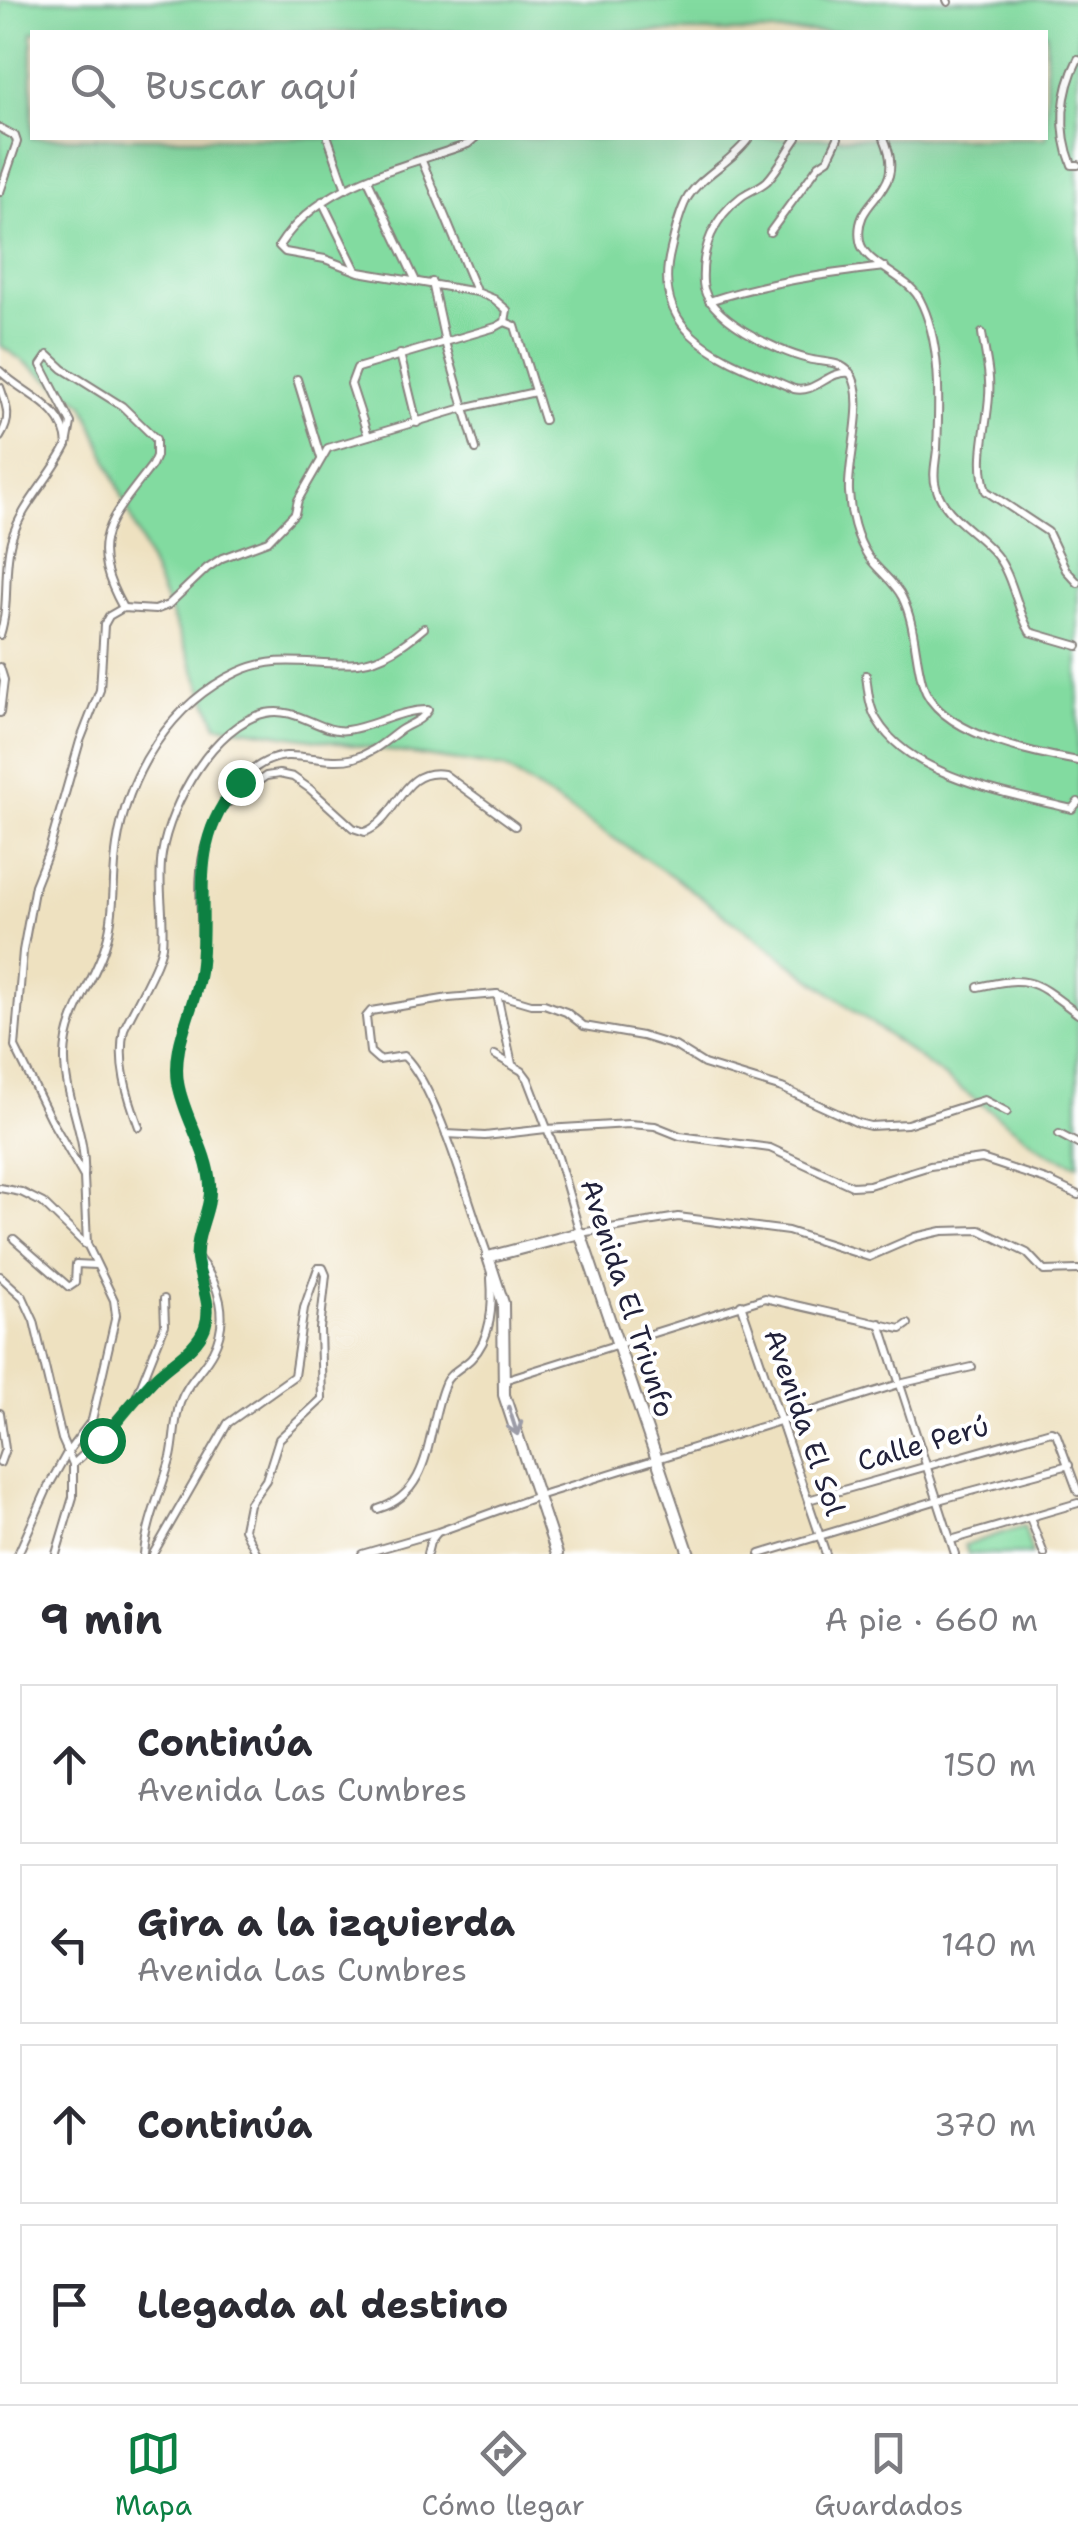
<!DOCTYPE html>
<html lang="es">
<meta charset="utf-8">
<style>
:root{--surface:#fff;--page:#f2f2f3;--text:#2b2b33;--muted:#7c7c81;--line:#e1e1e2;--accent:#0b8043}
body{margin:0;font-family:"Shantell Sans",sans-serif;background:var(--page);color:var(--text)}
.stop{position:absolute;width:30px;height:30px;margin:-22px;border:8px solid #0b8043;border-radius:50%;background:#fff}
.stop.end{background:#0b8043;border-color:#fff;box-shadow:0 2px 10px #0008}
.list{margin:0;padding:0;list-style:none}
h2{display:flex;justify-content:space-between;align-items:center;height:130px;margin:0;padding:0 40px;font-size:42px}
h2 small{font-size:32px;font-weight:400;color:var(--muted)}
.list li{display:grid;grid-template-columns:65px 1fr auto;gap:30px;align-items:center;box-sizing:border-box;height:160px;margin:0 20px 20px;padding:0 20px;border:2px solid var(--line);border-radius:0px}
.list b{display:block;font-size:38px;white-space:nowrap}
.list p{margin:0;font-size:32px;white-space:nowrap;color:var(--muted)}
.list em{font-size:32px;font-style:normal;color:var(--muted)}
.icon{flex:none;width:55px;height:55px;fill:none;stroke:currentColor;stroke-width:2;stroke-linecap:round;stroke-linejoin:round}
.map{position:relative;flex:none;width:1078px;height:1554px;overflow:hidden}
.search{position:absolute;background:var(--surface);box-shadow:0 10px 40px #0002;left:30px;right:30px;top:30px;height:110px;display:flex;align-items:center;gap:25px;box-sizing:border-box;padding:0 35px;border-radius:0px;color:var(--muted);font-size:38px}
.sheet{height:850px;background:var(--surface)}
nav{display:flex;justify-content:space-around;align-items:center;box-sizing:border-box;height:140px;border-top:2px solid var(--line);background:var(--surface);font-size:28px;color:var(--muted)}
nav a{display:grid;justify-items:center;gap:5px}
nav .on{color:var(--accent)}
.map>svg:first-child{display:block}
.green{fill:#82dba0;stroke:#527e6e;stroke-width:2.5;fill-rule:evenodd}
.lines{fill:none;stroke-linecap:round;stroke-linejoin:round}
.street-casing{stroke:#88827e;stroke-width:10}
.secondary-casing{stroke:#88827e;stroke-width:14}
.street{stroke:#fff;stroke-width:6}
.secondary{stroke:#fff;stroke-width:10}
.oneway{stroke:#9c9ca7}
.route{stroke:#0b8043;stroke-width:12}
.labels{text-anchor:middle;stroke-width:8;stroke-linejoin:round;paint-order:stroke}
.street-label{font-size:28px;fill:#22223b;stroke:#fff}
</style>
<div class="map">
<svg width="1078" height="1554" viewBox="0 0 1078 1554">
<rect width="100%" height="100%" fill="#fff"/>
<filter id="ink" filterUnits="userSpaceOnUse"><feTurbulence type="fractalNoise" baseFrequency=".01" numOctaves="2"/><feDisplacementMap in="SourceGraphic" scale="20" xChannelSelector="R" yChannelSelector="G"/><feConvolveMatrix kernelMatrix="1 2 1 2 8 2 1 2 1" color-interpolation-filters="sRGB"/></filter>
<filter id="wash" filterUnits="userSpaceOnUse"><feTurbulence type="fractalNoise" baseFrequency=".0048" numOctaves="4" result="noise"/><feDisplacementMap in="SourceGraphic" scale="40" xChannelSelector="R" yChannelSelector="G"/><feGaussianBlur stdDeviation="2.25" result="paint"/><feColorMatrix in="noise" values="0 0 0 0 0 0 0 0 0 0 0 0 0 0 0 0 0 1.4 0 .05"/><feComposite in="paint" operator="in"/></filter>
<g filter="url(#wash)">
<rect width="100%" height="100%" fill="#eee1c0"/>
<g class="green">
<path d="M 0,0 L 1078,0 L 1078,1165 L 1049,1154 L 672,876 L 505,768 L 217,725 L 84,404 L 0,345 ZM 32,32 L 1046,32 L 1046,138 L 32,138 Z"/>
<polygon points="1024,1526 1032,1554 968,1554 965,1545"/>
</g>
</g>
<g filter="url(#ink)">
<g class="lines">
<defs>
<g id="street">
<polyline points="947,0 948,2"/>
<path d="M 1078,59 C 1061,93 1058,130 1072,165 L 1078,165"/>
<polyline points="0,128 15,136 17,142 0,192"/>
<polyline points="328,138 346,189"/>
<path d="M 749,138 C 733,161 702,175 688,197 C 679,212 675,233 671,249 C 648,338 729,360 794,389 C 816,394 828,370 850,373"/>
<path d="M 797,138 C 787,152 779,168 767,181 C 759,188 749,191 741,197 C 714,217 701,249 703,283 C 705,317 778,352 808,359 C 822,363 840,360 850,373 C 868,397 847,460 849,492 C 850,513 856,538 868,556 C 878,571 894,581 902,597 C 916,625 914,655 923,685 C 938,734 1032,753 1078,761"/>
<path d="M 884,138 C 909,197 852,195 860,241 C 863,263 907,276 919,298 C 942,341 939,402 937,449 C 936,461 932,475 936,487 C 944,517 978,532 996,555 C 1013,576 1016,608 1030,632 L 1078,646"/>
<polyline points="422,161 476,291"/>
<polyline points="368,180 415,279"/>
<polyline points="322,201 355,268"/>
<polyline points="770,232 819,165 828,159 838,138"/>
<polyline points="432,282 445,342 476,449"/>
<path d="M 709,301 C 767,282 824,274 885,267"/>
<polyline points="505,322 515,326 544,420"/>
<path d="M 982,333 C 985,354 991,375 989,396 C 987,429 976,459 986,491 L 1048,532 L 1066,570 L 1078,583"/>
<polyline points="400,354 417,423"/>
<path d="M 0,371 C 25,396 65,405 67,445 C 51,478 21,505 11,541 C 3,572 10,604 0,635"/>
<polyline points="297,379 321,458"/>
<path d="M 0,387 C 7,407 12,418 0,437"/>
<path d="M 368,436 L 351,384 L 357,368 L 496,327 L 505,322 L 507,310 L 494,299 L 477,292 L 359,272 L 325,259 L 285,252 L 279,246 C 320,182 401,168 468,144 L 475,138"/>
<path d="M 67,445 L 71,423 L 41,365 L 48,355 L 63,369 L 122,406 L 156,439 L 156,456 L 152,465 C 109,522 85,539 123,608"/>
<polyline points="0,667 4,680 0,713"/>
<path d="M 866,675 C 868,690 869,707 877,720 C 911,778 1012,794 1072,809 L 1078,802"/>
<path d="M 229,802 L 266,776 L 279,774 L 293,777 L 310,789 L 353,828 L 365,832 C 399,819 400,767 444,774 L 515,826"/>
<path d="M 978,987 C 1032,974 1035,982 1078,1014"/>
<polyline points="497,994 512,1064"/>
<polyline points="495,1055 522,1071 528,1079 558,1157 580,1233 678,1217 788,1231 869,1257 915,1237 942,1231 980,1230 1027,1253 1044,1271 1078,1270"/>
<polyline points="446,1134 485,1136 546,1129 629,1124 655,1126 680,1136 770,1148 852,1186 869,1185 930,1166 982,1159 1046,1180 1078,1195"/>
<polyline points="1059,1134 1078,1144"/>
<path d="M 84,1176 C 87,1135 64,1097 65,1056 C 66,1014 95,981 106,943 C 116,911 112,877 117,845 C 128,772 171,703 238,672 C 281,652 316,667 358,663 C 384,660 405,644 424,628"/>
<polyline points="0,1188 21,1192 43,1203 85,1244"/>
<polyline points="14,1239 69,1287 75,1283 76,1264 96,1265"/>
<path d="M 488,1256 C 470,1208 438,1088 404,1056 L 379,1060 L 370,1052 L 366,1017 L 371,1011 L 449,998 L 497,994 L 531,1004 L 544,1004 L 566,1012 L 584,1026 L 642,1036 L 675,1046 L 704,1064 L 782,1088 L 858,1123 L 870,1126 L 907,1124 L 984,1100 L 1007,1112"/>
<polyline points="0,1276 23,1297 34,1321 62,1439 73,1464 73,1497 56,1554"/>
<polyline points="741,1304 826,1554"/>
<polyline points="880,1323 955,1554"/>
<polyline points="504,1380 765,1298 901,1329 908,1324"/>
<polyline points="137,1395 165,1325 164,1299"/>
<polyline points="0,1413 5,1449 0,1463"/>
<path d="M 73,1464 C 104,1438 127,1406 157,1377 C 172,1362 196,1349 204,1329 C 215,1301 197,1281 197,1255 C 198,1229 213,1206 210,1180 C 205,1145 182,1115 178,1079 C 174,1041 193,1012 199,976 C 208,932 192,884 207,841 C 219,806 245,760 286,756 C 308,755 332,764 354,758 C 373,753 384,742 399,731 C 410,723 421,722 428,710 C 399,710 375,726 347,730 C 321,734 297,706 266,713 C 214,724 170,804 162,854 C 157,885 165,916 162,946 C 159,966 133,1009 124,1029 C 117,1063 127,1095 139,1127"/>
<polyline points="808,1500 1051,1431 1056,1433 1078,1492"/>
<path d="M 378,1509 C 434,1492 426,1430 444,1386 C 448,1373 462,1368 471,1359 C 492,1338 493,1305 491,1278"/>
<polyline points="1030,1518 1044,1554"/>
<polyline points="951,1540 1078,1503"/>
<polyline points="18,1554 48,1487 67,1453 92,1420 116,1315 114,1300 87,1244 84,1177 50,1118 15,1047 23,951 35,885 49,850 80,741 100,690 104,625 109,616 123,608 155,610 168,605 207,568 222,558 268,541 295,513 298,500 328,448 463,408 535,392"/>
<path d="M 144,1554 C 147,1520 162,1490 171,1457 C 175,1440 174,1421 180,1403 C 187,1382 203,1370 213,1351 C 230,1318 220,1284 198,1258"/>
<polyline points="153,1554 228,1423 294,1376 304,1308 318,1268 323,1268 326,1275 320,1329 322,1399 279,1439 266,1480 249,1504 244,1529 257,1554"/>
<polyline points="362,1554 438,1532 538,1496 899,1384 972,1367"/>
<polyline points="427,1554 430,1542 437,1533"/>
<polyline points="760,1554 938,1500 1069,1465"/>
</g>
<polyline id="secondary" points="557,1554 504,1395 503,1303 488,1257 580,1233 689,1554"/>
</defs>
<use href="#street" class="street-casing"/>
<use href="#secondary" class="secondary-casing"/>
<use href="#street" class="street"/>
<use href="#secondary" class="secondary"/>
</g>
<defs><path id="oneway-shaft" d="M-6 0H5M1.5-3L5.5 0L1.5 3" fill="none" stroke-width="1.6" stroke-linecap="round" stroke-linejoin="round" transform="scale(2.5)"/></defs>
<use class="oneway" href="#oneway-shaft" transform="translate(513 1421) rotate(72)"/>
</g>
<g class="lines" filter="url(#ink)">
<path class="route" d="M 102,1440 C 120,1418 137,1396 157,1376 C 173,1361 197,1348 205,1327 C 213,1303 200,1284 197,1260 C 194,1235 212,1210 210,1185 C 208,1150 184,1118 178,1083 C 172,1043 194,1011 200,972 C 210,902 185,843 240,782"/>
</g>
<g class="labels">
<g class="street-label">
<text transform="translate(628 1298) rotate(72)" y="10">Avenida El Triunfo</text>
<text transform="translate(805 1422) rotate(71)" y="10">Avenida El Sol</text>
<text transform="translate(923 1443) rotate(-16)" y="10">Calle Perú</text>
</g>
</g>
</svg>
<div class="stop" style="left:102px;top:1440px"></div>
<div class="stop end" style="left:240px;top:782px"></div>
<div class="search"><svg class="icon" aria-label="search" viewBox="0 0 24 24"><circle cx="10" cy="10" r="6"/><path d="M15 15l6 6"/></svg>Buscar aquí</div>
</div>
<section class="sheet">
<h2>9 min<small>A pie · 660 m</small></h2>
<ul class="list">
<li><svg class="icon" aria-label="ahead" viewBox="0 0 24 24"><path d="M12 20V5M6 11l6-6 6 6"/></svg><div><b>Continúa</b><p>Avenida Las Cumbres</p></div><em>150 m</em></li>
<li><svg class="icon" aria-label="left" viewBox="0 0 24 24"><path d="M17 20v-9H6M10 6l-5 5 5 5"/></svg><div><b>Gira a la izquierda</b><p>Avenida Las Cumbres</p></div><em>140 m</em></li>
<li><svg class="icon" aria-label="ahead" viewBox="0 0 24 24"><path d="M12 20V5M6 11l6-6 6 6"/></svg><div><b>Continúa</b></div><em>370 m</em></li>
<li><svg class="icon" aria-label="arrive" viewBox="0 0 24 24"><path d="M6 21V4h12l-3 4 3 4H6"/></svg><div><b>Llegada al destino</b></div></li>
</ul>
</section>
<nav>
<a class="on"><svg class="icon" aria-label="map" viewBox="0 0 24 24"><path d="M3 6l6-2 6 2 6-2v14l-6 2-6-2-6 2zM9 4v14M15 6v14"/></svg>Mapa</a>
<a><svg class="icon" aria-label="directions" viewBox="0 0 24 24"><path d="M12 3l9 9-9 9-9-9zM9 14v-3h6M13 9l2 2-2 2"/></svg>Cómo llegar</a>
<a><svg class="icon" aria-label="saved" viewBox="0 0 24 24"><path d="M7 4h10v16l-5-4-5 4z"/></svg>Guardados</a>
</nav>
